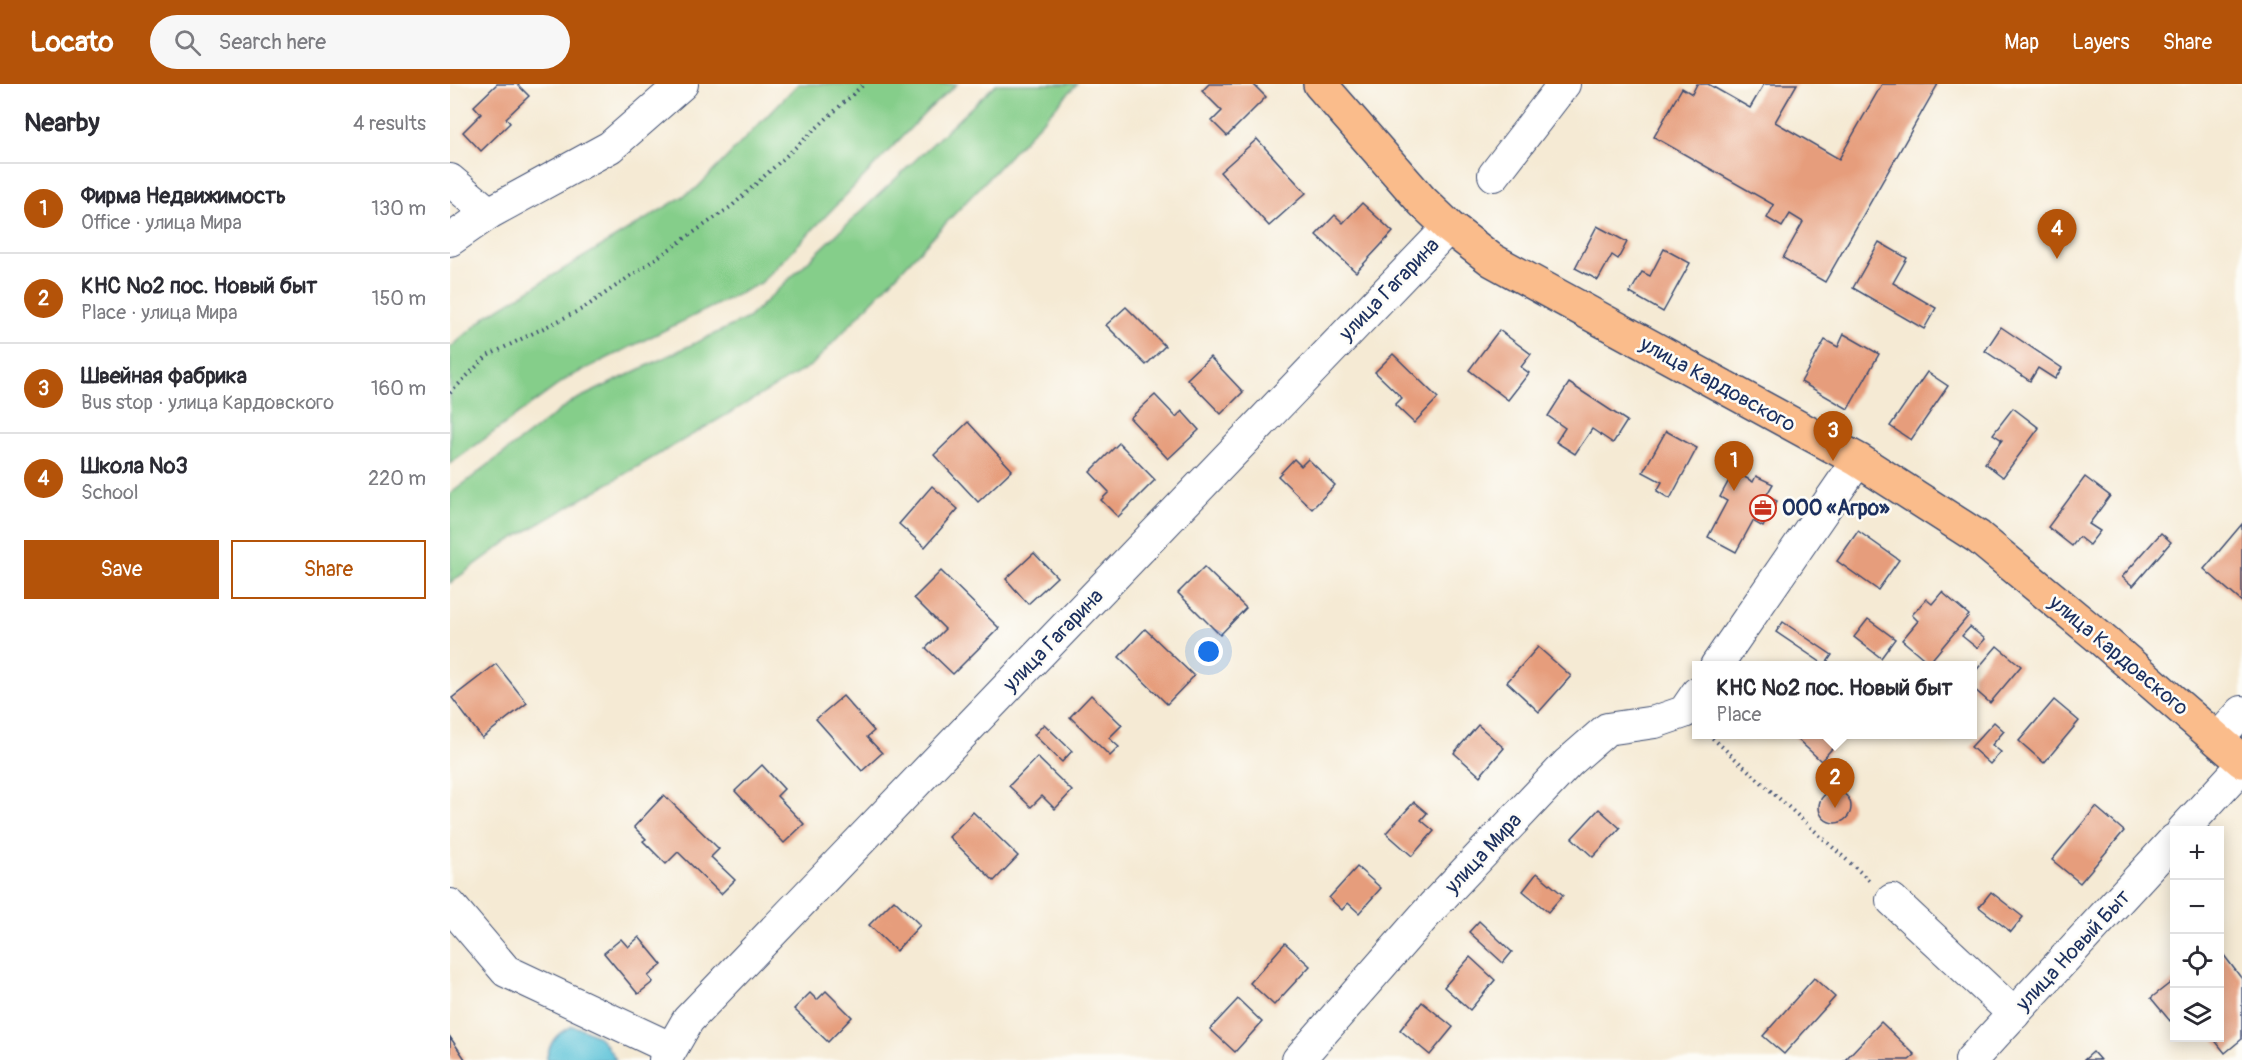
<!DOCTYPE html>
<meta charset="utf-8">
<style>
:root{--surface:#fff;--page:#f7f7f7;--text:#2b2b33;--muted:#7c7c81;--line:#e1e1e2;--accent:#b45309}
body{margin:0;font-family:Pangolin,sans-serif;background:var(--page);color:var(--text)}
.controls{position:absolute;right:18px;bottom:18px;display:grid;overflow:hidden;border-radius:0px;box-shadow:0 3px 15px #0003}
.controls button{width:54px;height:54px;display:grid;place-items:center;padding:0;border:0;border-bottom:2px solid var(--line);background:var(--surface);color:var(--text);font:30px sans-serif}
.you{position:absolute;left:759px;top:568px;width:21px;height:21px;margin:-15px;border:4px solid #fff;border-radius:50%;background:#1a73e8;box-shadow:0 0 0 9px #1a73e833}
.badge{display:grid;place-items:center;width:39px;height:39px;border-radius:50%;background:var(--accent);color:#fff;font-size:20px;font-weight:700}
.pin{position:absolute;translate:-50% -50px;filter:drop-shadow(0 2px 3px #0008)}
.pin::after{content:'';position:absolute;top:32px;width:21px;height:18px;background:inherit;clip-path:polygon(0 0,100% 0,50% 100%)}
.popup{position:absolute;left:1242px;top:577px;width:285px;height:78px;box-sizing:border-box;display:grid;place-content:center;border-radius:0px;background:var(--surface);filter:drop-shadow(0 2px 4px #0005);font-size:20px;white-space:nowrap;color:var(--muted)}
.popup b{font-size:22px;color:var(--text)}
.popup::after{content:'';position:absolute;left:50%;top:100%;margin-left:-12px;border:12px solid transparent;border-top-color:var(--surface)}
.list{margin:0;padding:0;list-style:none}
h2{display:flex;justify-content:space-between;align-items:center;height:78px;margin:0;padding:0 24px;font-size:26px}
h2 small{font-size:20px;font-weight:400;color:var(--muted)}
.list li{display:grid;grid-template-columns:39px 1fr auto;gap:18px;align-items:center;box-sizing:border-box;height:90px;padding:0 24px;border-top:2px solid var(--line)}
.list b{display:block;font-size:22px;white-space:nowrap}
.list p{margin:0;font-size:20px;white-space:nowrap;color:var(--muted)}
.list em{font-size:20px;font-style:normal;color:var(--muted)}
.actions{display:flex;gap:12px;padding:18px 24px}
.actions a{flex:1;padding:14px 0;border:2px solid var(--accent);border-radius:0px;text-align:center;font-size:21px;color:var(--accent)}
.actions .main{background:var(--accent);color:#fff}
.icon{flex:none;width:33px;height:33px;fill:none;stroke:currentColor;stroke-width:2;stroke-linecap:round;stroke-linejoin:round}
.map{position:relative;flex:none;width:1792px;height:976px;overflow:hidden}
header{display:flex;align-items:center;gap:36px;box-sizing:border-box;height:84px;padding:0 30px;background:var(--accent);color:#fff}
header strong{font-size:28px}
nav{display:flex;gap:33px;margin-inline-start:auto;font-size:21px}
.search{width:420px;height:54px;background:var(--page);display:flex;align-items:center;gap:15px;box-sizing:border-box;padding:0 21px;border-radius:33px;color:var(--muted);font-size:22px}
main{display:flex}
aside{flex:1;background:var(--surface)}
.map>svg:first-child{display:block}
.green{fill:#85ce8a;stroke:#507e74;stroke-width:1.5}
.water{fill:#5bc2d8;stroke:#3b789b;stroke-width:1.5}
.building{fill:#e69d7b}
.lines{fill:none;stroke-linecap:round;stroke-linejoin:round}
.minor-casing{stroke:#3c4b70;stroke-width:34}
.major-casing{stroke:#3c4b70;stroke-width:36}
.path{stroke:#3c4b70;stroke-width:4;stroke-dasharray:1.5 4.5;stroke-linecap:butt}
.minor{stroke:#fff;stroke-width:32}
.major{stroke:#fabc8b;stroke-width:33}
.labels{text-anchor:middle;stroke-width:5;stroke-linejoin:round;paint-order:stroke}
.street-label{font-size:21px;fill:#1b2f5e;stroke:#fdfcf7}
.poi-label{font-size:21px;font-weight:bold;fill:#1b2f5e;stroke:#fdfcf7;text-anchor:start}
</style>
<header>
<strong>Locato</strong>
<div class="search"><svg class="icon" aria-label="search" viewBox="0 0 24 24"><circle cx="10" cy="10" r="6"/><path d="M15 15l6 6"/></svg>Search here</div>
<nav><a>Map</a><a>Layers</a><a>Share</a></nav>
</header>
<main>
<aside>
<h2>Nearby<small>4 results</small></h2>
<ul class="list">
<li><span class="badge">1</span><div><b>Фирма Недвижимость</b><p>Office · улица Мира</p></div><em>130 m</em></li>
<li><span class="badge">2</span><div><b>КНС №2 пос. Новый быт</b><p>Place · улица Мира</p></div><em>150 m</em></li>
<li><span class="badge">3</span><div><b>Швейная фабрика</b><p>Bus stop · улица Кардовского</p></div><em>160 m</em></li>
<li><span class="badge">4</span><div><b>Школа №3</b><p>School</p></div><em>220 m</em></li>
</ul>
<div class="actions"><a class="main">Save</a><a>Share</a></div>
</aside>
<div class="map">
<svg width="1792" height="976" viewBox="0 0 1792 976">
<rect width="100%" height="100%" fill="#fdfcf7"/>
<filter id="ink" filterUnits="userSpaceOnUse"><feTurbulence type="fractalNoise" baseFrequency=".0167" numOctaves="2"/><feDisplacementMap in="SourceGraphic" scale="12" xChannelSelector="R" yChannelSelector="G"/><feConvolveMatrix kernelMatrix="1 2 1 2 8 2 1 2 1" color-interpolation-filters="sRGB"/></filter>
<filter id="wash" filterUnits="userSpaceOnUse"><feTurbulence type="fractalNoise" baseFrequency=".008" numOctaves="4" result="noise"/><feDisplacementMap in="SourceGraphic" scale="24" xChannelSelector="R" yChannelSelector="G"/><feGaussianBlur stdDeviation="1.35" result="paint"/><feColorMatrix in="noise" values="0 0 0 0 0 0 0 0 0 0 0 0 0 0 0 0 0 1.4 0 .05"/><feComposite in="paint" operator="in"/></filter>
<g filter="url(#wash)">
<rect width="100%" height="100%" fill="#f5ead4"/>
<g class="green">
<polygon points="348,0 507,0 479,25 311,199 119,293 0,380 0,264 38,231 247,104"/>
<polygon points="546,0 627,0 362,281 51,462 0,499 0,410 121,318 298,234"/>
</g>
<path class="water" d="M 122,942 C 147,948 153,954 166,976 L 96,976 C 100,958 105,950 122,942 Z"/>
<g id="blocks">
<g class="building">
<polygon points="47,0 67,0 79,12 56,34 60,39 31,67 13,48 31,30 24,22"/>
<polygon points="759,0 803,0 816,13 777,52 762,37 772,27 752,7"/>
<polygon points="1247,0 1258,0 1300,24 1314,0 1347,0 1325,38 1389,75 1432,0 1488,0 1375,198 1333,174 1353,138 1340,130 1332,143 1317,134 1324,121 1204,53 1232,4 1242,10"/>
<polygon points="807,55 856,109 819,142 770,88"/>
<polygon points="912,119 943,148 906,188 866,151 885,131 893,139"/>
<polygon points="1147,142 1177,158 1168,175 1162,171 1148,196 1125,184"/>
<polygon points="1429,158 1457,174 1443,199 1486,224 1474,245 1403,204"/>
<polygon points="1214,165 1240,179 1213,228 1180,209 1192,188 1200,192"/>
<polygon points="676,223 715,262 696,281 656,241"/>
<polygon points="1551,243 1612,284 1605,295 1588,284 1580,297 1535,267"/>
<polygon points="1049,246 1081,270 1071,283 1079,289 1058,316 1019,286"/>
<polygon points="1394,250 1429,270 1398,325 1351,298 1375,256 1388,263"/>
<polygon points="943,270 988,314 964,339 945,321 952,314 925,288"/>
<polygon points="760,273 793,308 771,330 737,295"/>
<polygon points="1477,288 1498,302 1461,356 1440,342"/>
<polygon points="1119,299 1177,337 1163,359 1142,345 1125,370 1106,358 1115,344 1098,332"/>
<polygon points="705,311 726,333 732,327 749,346 718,375 680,334"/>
<polygon points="1563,324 1589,344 1553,393 1535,379 1552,356 1543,350"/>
<polygon points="518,338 562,386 528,418 484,371"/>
<polygon points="1216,347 1247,364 1220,415 1207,407 1212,398 1193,388"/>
<polygon points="669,359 705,396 668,433 651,416 659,408 640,388"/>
<polygon points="844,375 851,382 858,375 885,401 862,425 828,392"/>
<polygon points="1284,387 1303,398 1306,392 1323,400 1316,412 1327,417 1313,443 1303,437 1286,468 1258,453 1277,417 1270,413"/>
<polygon points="1635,393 1660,412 1639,440 1650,447 1639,461 1629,453 1622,462 1598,443"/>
<polygon points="482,402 508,425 475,463 449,440"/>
<polygon points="1792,440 1792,518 1754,485"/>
<polygon points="1408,447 1449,476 1428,506 1387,477"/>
<polygon points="1711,449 1721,458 1683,502 1672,493"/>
<polygon points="584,469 607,493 578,520 556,495"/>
<polygon points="754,483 796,524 770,551 728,509"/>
<polygon points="491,487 549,544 503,590 476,564 495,545 464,514"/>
<polygon points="1492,508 1519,531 1479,579 1452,556 1468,537 1462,531 1476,515 1482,520"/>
<polygon points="1418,535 1445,555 1431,574 1404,553"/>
<polygon points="1333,538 1382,571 1375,581 1326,548"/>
<polygon points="1520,543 1535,555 1527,564 1512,552"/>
<polygon points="695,545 744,592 717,620 669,573"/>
<polygon points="1547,562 1571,582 1540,619 1523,604 1523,590"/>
<polygon points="1088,563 1121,592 1089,628 1057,598"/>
<polygon points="46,580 77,619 32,654 2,614"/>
<polygon points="641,611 672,641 659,654 669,663 660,672 620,633"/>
<polygon points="393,612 424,647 417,653 432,669 412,687 366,635"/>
<polygon points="1604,616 1629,637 1594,679 1569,657"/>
<polygon points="1544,638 1554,647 1542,661 1551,668 1540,680 1521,663"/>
<polygon points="594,640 622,667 612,678 584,651"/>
<polygon points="1028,641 1054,664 1030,692 1004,669"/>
<polygon points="1346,650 1379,650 1388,658 1371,677 1344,652"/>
<polygon points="587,673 622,707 605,725 592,712 581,723 559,702"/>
<polygon points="312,681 334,705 327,712 354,740 334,759 285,707"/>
<circle cx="1385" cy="723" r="16"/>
<polygon points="214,711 269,765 261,773 285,796 271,810 228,768 216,780 193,757 196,755 184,743"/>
<polygon points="964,718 977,729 971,736 984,747 962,772 936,749"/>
<polygon points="1646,723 1674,747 1630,799 1602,776"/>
<polygon points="1149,725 1170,744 1143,773 1122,754"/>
<polygon points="523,728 568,772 544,797 499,753"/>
<polygon points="907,783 931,804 909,829 898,819 892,826 879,814"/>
<polygon points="1087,789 1113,811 1098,828 1073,807"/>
<polygon points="1541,808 1573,833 1561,848 1529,823"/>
<polygon points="444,816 470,841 446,867 419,841"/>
<polygon points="1029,837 1062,868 1053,879 1019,848"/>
<polygon points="189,853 212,881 198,892 203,898 188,910 154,869 171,855 178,863"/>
<polygon points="835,859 860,882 824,921 800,899"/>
<polygon points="1770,866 1792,895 1792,955 1775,969 1763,954 1770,954"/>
<polygon points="1020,873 1045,896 1020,926 994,903"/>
<polygon points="1364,894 1385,913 1334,970 1313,952"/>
<polygon points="1724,896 1724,933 1720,937 1701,914"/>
<polygon points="376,907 402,933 378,958 344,925 360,909 367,916"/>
<polygon points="788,915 812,938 785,968 760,945"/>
<polygon points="972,918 1003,943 980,971 950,946"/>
<polygon points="1431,938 1465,971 1459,976 1395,976"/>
<polygon points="0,953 15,975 13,976 0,976"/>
<polygon points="1643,968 1650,976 1634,976"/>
</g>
</g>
</g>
<g filter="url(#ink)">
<use href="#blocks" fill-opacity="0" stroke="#3c4b70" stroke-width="1.5"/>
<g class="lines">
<defs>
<g id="minor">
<polyline points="1044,91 1114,0"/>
<polyline points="0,96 39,129"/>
<polyline points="0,156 39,129 160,63 232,0"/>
<polyline points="1266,582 1408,376"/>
<polyline points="1768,655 1792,628"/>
<polyline points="1733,746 1792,682"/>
<polyline points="1442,816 1564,930"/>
<polyline points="0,821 56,887 220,964"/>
<polyline points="215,976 238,936 999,143"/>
<polyline points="848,976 983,822 1118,679 1157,645 1205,638 1234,628 1247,609"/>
<polyline points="1521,976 1724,756"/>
</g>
<polyline id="major" points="870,0 972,117 999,143 1042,176 1408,376 1528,453 1649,553 1792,677"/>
</defs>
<use href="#minor" class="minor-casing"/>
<use href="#major" class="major-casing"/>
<g class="path">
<polyline points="0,309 37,272 134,224 282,122 414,0"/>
<polyline points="1258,650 1420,797"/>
</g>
<use href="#minor" class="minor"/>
<use href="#major" class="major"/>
</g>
</g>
<defs>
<symbol id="office-ring" viewBox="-11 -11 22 22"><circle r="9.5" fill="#fdfcf7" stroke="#c8321e" stroke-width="1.5"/><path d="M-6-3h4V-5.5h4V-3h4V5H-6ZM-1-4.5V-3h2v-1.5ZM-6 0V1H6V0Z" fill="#c8321e"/></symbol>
</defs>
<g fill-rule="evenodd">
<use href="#office-ring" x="1298" y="409" width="30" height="30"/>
</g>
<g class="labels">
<g class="street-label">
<text transform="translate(939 205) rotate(-46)" y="7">улица Гагарина</text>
<text transform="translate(1268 300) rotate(29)" y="7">улица Кардовского</text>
<text transform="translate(603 556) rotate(-46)" y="7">улица Гагарина</text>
<text transform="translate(1669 571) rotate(40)" y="7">улица Кардовского</text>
<text transform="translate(1033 769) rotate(-47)" y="7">улица Мира</text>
<text transform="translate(1623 866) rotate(-47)" y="7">улица Новый Быт</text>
</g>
<g class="poi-label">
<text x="1332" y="431">ООО «Агро»</text>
</g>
</g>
</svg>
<div class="controls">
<button>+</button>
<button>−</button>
<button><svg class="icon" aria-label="locate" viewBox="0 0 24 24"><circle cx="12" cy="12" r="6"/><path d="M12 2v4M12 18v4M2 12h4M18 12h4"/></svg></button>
<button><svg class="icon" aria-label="layers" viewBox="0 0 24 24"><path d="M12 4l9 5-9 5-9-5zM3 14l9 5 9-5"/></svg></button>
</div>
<div class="you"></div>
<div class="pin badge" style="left:1284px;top:407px">1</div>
<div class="pin badge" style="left:1385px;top:724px">2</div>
<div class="popup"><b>КНС №2 пос. Новый быт</b>Place</div>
<div class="pin badge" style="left:1383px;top:377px">3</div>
<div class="pin badge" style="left:1607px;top:175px">4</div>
</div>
</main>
